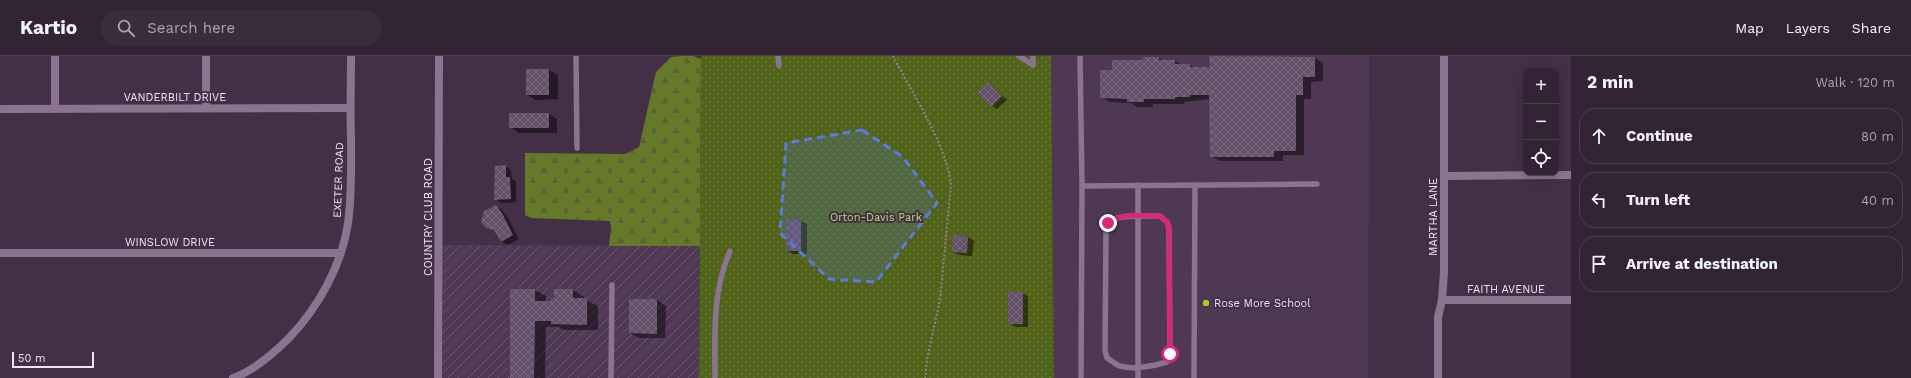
<!DOCTYPE html>
<meta charset="utf-8">
<style>
:root{--surface:#322435;--page:#3a2c3d;--text:#f1f3f6;--muted:#a8a4ad;--line:#4d4150}
body{margin:0;font-family:"Work Sans",sans-serif;background:var(--page);color:var(--text)}
.controls{position:absolute;right:12px;top:12px;display:grid;overflow:hidden;border-radius:8px;box-shadow:0 2px 10px #0003}
.controls button{width:36px;height:36px;display:grid;place-items:center;padding:0;border:0;border-bottom:1px solid var(--line);background:var(--surface);color:var(--text);font:20px sans-serif}
.scale{position:absolute;left:12px;bottom:10px;width:82px;box-sizing:border-box;padding-left:4px;border:2px solid #f0e4f2;border-top:0;font-size:11px;line-height:14px;white-space:nowrap;color:#f0e4f2;-webkit-text-stroke:3px #433047;paint-order:stroke}
.stop{position:absolute;width:12px;height:12px;margin:-9px;border:3px solid #db2777;border-radius:50%;background:#fff}
.stop.end{background:#db2777;border-color:#fff;box-shadow:0 1px 4px #0008}
.list{margin:0;padding:0;list-style:none}
h2{display:flex;justify-content:space-between;align-items:center;height:52px;margin:0;padding:0 16px;font-size:17px}
h2 small{font-size:13px;font-weight:400;color:var(--muted)}
.list li{display:grid;grid-template-columns:26px 1fr auto;gap:12px;align-items:center;box-sizing:border-box;height:56px;margin:0 8px 8px;padding:0 8px;border:1px solid var(--line);border-radius:16px}
.list b{display:block;font-size:15px;white-space:nowrap}
.list em{font-size:13px;font-style:normal;color:var(--muted)}
.icon{flex:none;width:22px;height:22px;fill:none;stroke:currentColor;stroke-width:2;stroke-linecap:round;stroke-linejoin:round}
.map{position:relative;flex:none;width:1571px;height:322px;overflow:hidden}
header{display:flex;align-items:center;gap:24px;box-sizing:border-box;height:56px;padding:0 20px;background:var(--surface);border-bottom:1px solid var(--line)}
header strong{font-size:19px}
nav{display:flex;gap:22px;margin-inline-start:auto;font-size:14px}
.search{width:280px;height:36px;background:var(--page);display:flex;align-items:center;gap:10px;box-sizing:border-box;padding:0 14px;border-radius:16px;color:var(--muted);font-size:15px}
main{display:flex}
aside{flex:1;background:var(--surface)}
.map>svg:first-child{display:block}
.built{fill:#4f3854}
.industrial{fill:url(#industrial-furrows)}
.forest{fill:url(#forest-firs)}
.park{fill:url(#park-dots)}
.shadow{fill:#0007}
.building{fill:url(#building-cross-hatch)}
.lines{fill:none;stroke-linecap:round;stroke-linejoin:round}
.path{stroke:#928295;stroke-width:2;stroke-dasharray:2 2;stroke-linecap:butt}
.service{stroke:#8b748f;stroke-width:5.5}
.minor{stroke:#8b748f;stroke-width:8}
.route{stroke:#db2777;stroke-width:5}
.marked{fill:#5c7be0;fill-opacity:0.2;stroke:#5c7be0;stroke-width:3;stroke-dasharray:8 5;stroke-linejoin:round}
.poi-dot{fill:#a4c825;stroke:#433047;stroke-width:1.5}
.labels{text-anchor:middle;stroke-width:4;stroke-linejoin:round;paint-order:stroke}
.street-label{font-size:11px;fill:#f0e4f2;stroke:#433047}
.park-label{font-size:11px;fill:#bcda6e;stroke:#433047}
.poi-label{font-size:11px;fill:#f0e4f2;stroke:#433047;text-anchor:start}
</style>
<header>
<strong>Kartio</strong>
<div class="search"><svg class="icon" aria-label="search" viewBox="0 0 24 24"><circle cx="10" cy="10" r="6"/><path d="M15 15l6 6"/></svg>Search here</div>
<nav><a>Map</a><a>Layers</a><a>Share</a></nav>
</header>
<main>
<div class="map">
<svg width="1571" height="322" viewBox="0 0 1571 322">
<defs>
<pattern id="industrial-furrows" width="10" height="10" patternUnits="userSpaceOnUse"><rect width="10" height="10" fill="#4f3854"/><path d="M-1 1l2-2M0 10L10 0M9 11l2-2" fill="none" stroke="#69556d"/></pattern>
<pattern id="forest-firs" width="22" height="20" patternUnits="userSpaceOnUse"><rect width="22" height="20" fill="#657929"/><path d="M5 1l3.5 6h-7zM16 11l3.5 6h-7z" fill="#586137"/></pattern>
<pattern id="park-dots" width="8" height="8" patternUnits="userSpaceOnUse"><rect width="8" height="8" fill="#516319"/><path d="M2 2h.1M6 6h.1" fill="none" stroke="#6a793b" stroke-width="1.8" stroke-linecap="round"/></pattern>
<pattern id="building-cross-hatch" width="8" height="8" patternUnits="userSpaceOnUse"><rect width="8" height="8" fill="#655169"/><path d="M0 0l8 8M0 8l8-8" fill="none" stroke="#7b6a7f"/></pattern>
</defs>
<rect width="100%" height="100%" fill="#433047"/>
<polygon class="built" points="1051,0 1369,0 1368,322 1054,322"/>
<polygon class="industrial" points="437,189 700,190 699,322 436,322"/>
<polygon class="forest" points="680,0 693,0 701,3 700,190 609,190 611,172 610,165 531,162 525,159 525,97 625,98 639,91 656,16 671,1"/>
<polygon class="park" points="701,0 1051,0 1054,322 699,322"/>
<g class="shadow">
<polygon points="1210,0 1315,2 1323,7 1323,25 1311,26 1311,43 1304,43 1304,99 1283,99 1283,105 1220,105 1211,100 1210,43 1184,46 1184,48 1153,48 1153,51 1137,51 1131,47 1110,46 1101,41 1113,15 1143,5 1144,2 1159,2 1164,5 1175,5 1182,9 1190,9 1195,12 1211,12"/>
<polygon points="549,14 558,19 558,43 536,44 527,39"/>
<polygon points="988,27 1007,44 997,53 992,50"/>
<polygon points="549,58 557,63 557,77 519,77 510,71"/>
<polygon points="506,110 511,114 512,123 516,125 516,146 501,147 495,143"/>
<polygon points="496,150 502,154 508,162 519,183 508,189 502,186 497,176 486,171"/>
<polygon points="801,165 807,168 807,198 793,198 787,195"/>
<polygon points="954,180 968,181 974,185 972,200 959,199 953,196"/>
<polygon points="534,234 546,240 546,246 552,246 573,234 584,241 584,243 598,250 598,274 564,274 558,271 546,271 545,322 511,322"/>
<polygon points="1022,237 1028,240 1028,271 1015,271 1009,267"/>
<polygon points="657,244 666,250 665,282 639,282 630,277"/>
</g>
<g class="building">
<polygon points="1209,0 1315,1 1315,21 1303,21 1303,39 1296,39 1296,95 1274,95 1274,101 1210,101 1209,39 1190,39 1190,41 1175,41 1175,43 1144,43 1144,46 1127,46 1127,43 1100,42 1100,14 1112,14 1112,4 1142,4 1143,1 1159,1 1159,4 1175,4 1175,8 1190,8 1190,11 1210,11"/>
<rect x="526" y="13" width="23" height="26"/>
<polygon points="988,26 1002,40 991,51 977,37"/>
<rect x="509" y="57" width="40" height="15"/>
<polygon points="506,109 506,121 510,121 511,143 494,144 495,110"/>
<polygon points="496,149 502,157 513,179 501,186 494,174 486,172 481,166 484,155"/>
<rect x="786" y="164" width="15" height="31"/>
<polygon points="953,179 968,181 967,197 952,196"/>
<polygon points="510,233 535,233 535,245 551,245 551,242 554,242 554,233 573,233 573,242 587,242 587,269 551,268 551,265 535,265 534,322 510,322"/>
<rect x="1008" y="236" width="15" height="32"/>
<polygon points="629,243 657,243 657,278 629,277"/>
</g>
<g class="lines">
<path class="path" d="M 893,0 C 912,37 946,88 951,128 L 940,244 L 927,303 L 925,322"/>
<g class="service">
<polyline points="576,0 577,92"/>
<polyline points="778,0 779,10"/>
<polyline points="1019,0 1033,9"/>
<polyline points="1033,0 1033,9"/>
<polyline points="1080,0 1082,130 1081,322"/>
<path d="M 1138,129 L 1138,160 L 1160,160 L 1167,166 L 1169,172 L 1170,298 L 1167,306 C 1154,310 1133,314 1120,310 C 1116,309 1111,304 1107,302 L 1105,294 L 1106,175 C 1110,159 1123,161 1138,160 L 1138,322"/>
<polyline points="1082,130 1317,128"/>
<polyline points="611,322 612,229"/>
<path d="M 715,322 C 715,278 712,236 730,195"/>
<polyline points="1194,322 1195,129"/>
</g>
<g class="minor">
<polyline points="55,0 55,52"/>
<polyline points="206,0 206,52"/>
<polyline points="0,53 350,52"/>
<polyline points="1444,120 1571,119"/>
<polyline points="0,197 340,197"/>
<polyline points="1442,244 1571,244"/>
<path d="M 233,322 C 253,315 274,297 289,282 C 318,252 342,209 348,167 C 352,139 351,110 351,82 C 350,55 351,27 351,0"/>
<polyline points="438,322 439,0"/>
<polyline points="1438,322 1438,261 1442,244 1444,216 1444,0"/>
</g>
</g>
<g class="lines">
<path class="route" d="M 1108,167 C 1121,156 1143,160 1160,160 L 1167,166 L 1169,172 L 1170,298"/>
</g>
<path class="marked" d="M 862,74 L 903,101 L 937,147 L 876,226 L 829,223 L 780,177 L 786,87 Z"/>
<circle class="poi-dot" cx="1206" cy="247" r="4"/>
<g class="labels">
<g class="street-label">
<text x="175" y="45">VANDERBILT DRIVE</text>
<text transform="translate(338 124) rotate(-88)" y="4">EXETER ROAD</text>
<text transform="translate(428 161) rotate(-90)" y="4">COUNTRY CLUB ROAD</text>
<text transform="translate(1433 161) rotate(-90)" y="4">MARTHA LANE</text>
<text x="170" y="190">WINSLOW DRIVE</text>
<text x="1506" y="237">FAITH AVENUE</text>
</g>
<g class="park-label">
<text x="876" y="165">Orton-Davis Park</text>
</g>
<g class="poi-label">
<text x="1214" y="251">Rose More School</text>
</g>
</g>
</svg>
<div class="controls">
<button>+</button>
<button>−</button>
<button><svg class="icon" aria-label="locate" viewBox="0 0 24 24"><circle cx="12" cy="12" r="6"/><path d="M12 2v4M12 18v4M2 12h4M18 12h4"/></svg></button>
</div>
<div class="scale">50 m</div>
<div class="stop" style="left:1170px;top:298px"></div>
<div class="stop end" style="left:1108px;top:167px"></div>
</div>
<aside>
<h2>2 min<small>Walk · 120 m</small></h2>
<ul class="list">
<li><svg class="icon" aria-label="ahead" viewBox="0 0 24 24"><path d="M12 20V5M6 11l6-6 6 6"/></svg><div><b>Continue</b></div><em>80 m</em></li>
<li><svg class="icon" aria-label="left" viewBox="0 0 24 24"><path d="M17 20v-9H6M10 6l-5 5 5 5"/></svg><div><b>Turn left</b></div><em>40 m</em></li>
<li><svg class="icon" aria-label="arrive" viewBox="0 0 24 24"><path d="M6 21V4h12l-3 4 3 4H6"/></svg><div><b>Arrive at destination</b></div></li>
</ul>
</aside>
</main>
